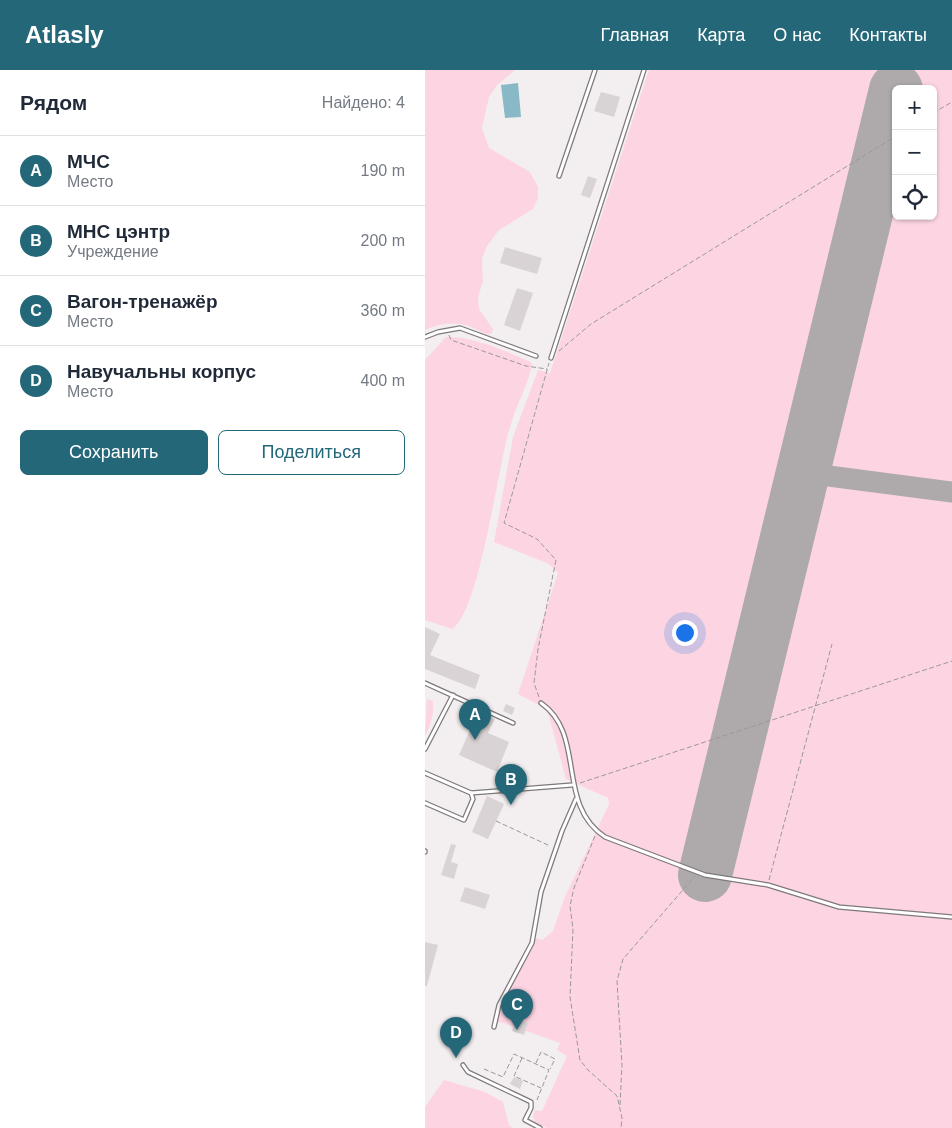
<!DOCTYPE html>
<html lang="ru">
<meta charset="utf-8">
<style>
:root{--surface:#fff;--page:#f2f2f3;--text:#1f2937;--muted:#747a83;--line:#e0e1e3;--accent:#246779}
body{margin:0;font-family:Helvetica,sans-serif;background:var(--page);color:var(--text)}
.controls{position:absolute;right:15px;top:15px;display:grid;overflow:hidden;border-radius:8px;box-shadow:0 1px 4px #0004}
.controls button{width:45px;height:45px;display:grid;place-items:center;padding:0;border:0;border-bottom:1px solid var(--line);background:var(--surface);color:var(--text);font:25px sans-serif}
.you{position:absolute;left:259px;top:562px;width:18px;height:18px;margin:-12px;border:4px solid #fff;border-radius:50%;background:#1a73e8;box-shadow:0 0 0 8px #1a73e833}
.badge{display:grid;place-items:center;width:32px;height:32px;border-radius:50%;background:var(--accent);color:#fff;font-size:16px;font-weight:700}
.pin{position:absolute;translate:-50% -41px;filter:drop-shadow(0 1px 2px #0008)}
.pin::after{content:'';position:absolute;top:26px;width:18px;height:15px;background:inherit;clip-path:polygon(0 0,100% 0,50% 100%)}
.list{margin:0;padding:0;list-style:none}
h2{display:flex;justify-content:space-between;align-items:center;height:65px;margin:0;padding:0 20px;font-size:21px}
h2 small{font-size:16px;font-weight:400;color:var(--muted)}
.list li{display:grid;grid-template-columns:32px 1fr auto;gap:15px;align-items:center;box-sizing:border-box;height:70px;padding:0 20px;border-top:1px solid var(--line)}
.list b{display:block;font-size:19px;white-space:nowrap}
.list p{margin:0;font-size:16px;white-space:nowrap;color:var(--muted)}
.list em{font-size:16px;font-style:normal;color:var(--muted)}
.actions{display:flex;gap:10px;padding:15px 20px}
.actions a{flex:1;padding:11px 0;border:1px solid var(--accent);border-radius:8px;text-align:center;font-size:18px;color:var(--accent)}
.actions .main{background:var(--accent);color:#fff}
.icon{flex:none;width:28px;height:28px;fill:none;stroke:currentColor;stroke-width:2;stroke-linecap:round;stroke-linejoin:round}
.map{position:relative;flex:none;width:527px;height:1058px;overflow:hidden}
header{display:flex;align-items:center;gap:30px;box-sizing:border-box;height:70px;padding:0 25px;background:var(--accent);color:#fff}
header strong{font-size:24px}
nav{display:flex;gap:28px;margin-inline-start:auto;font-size:18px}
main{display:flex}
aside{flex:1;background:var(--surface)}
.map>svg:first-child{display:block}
.green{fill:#fdd5e2;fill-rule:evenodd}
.water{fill:#89b8c6}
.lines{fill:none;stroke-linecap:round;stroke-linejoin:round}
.taxiway{stroke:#aeaaac;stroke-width:21}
.runway{stroke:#aeaaac;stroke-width:54}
.building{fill:#d9d3d5}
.service-casing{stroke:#7e797b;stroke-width:5.5}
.path{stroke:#9b9798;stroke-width:1;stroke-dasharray:5 2.5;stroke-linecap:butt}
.service{stroke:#fff;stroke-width:3}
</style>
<header>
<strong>Atlasly</strong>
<nav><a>Главная</a><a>Карта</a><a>О нас</a><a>Контакты</a></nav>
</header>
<main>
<aside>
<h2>Рядом<small>Найдено: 4</small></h2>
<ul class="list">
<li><span class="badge">A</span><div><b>МЧС</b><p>Место</p></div><em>190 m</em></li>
<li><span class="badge">B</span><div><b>МНС цэнтр</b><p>Учреждение</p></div><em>200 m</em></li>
<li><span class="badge">C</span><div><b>Вагон-тренажёр</b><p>Место</p></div><em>360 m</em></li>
<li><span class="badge">D</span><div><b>Навучальны корпус</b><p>Место</p></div><em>400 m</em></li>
</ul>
<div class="actions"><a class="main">Сохранить</a><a>Поделиться</a></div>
</aside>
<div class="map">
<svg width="527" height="1058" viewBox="0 0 527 1058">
<rect width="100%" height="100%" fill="#f3eef0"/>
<g class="green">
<path d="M 0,0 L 90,0 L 72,15 L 64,27 L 57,58 L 64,78 L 105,102 L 113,117 L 113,128 L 108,139 L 74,160 L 62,176 L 57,189 L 58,211 L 53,227 L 54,239 L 68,259 L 66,264 C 60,265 57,262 51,259 C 34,251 17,252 0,260 Z"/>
<path d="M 224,0 L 527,0 L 527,1058 L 122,1058 L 110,1053 L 108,1046 L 110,1040 L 117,1041 L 142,986 L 132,980 L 135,973 L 79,953 L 71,952 L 85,917 L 111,868 L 117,870 L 128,861 L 139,829 L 184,734 L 183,728 L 141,709 L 122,639 L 93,624 L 133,503 L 124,494 L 69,472 L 88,367 L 113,300 L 125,303 ZM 471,19 L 508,19 L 508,146 L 471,146 Z"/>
<path d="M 21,267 C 49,266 80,281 106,292 L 107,296 C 102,317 91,336 85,357 C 73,395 55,541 27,559 L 0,550 L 0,290 Z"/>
<path d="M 2,629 L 8,631 C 9,644 6,655 0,666 Z"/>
<polygon points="19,1010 60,1022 78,1032 84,1055 88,1058 0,1058 0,1037"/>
</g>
<polygon class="water" points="93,13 96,47 80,48 76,15"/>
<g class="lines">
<polyline class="taxiway" points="380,393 396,405 527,422"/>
<polyline class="runway" points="280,805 471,20"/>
</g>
<g class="building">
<polygon points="176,22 195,27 189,47 169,41"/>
<polygon points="163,106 172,109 165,128 156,125"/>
<polygon points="80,177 117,188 112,204 75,193"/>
<polygon points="92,218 108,223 95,261 79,255"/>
<polygon points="0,557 15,564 5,585 55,605 50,619 0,599"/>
<polygon points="81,634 90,638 87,645 78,641"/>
<polygon points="53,642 70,649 63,663 84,672 72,702 34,685"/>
<polygon points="62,726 79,734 63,769 47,762"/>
<polygon points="26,774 31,775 26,792 33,794 29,809 16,805"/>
<polygon points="40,817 65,825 60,839 35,831"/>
<polygon points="0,872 13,875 2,916 0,916"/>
<polygon points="91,949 103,953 99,965 87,961"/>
<polygon points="89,1007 98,1011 95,1019 85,1014"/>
</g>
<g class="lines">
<defs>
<g id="service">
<polyline points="134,106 170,0"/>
<polyline points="0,267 13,262 35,258 111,286"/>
<polyline points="126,288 219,0"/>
<polyline points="0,613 88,653"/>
<path d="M 116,633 C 162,665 130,734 180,767 L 280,805 L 343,815 L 414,837 L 527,847"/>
<polyline points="0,679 28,625"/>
<polyline points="0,703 46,723 48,729 39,750 0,733"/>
<polyline points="46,723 147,715"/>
<polyline points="0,782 0,781"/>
<polyline points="69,957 74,935 107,873 116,822 137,761 151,729"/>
<polyline points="38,995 43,1002 106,1032 106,1038 100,1050 115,1058"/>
</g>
</defs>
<use href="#service" class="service-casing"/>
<g class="path">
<polyline points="508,43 527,32"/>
<polyline points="24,265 26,270 101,296 122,299"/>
<polyline points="134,281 166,254 471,66"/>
<polyline points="114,627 109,613 113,579 131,490 112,469 79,453 124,293"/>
<polyline points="155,713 527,591"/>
<polyline points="71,751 125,776"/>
<polyline points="170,766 149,818 145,836 148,859 145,927 155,990 163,1000 192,1026 197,1048 196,1058"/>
<polyline points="344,810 407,574"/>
<polyline points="97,988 89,1006 116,1018"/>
<polyline points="111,993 116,982 130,989 125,999"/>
<polyline points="59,999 78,1007 89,984 124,1000 112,1030"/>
<polyline points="195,1035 197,995 192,911 198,889 270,806"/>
</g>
<use href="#service" class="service"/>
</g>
</svg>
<div class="controls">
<button>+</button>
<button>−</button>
<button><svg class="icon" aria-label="locate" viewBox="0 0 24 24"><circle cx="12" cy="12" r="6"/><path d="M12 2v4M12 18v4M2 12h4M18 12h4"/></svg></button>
</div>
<div class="you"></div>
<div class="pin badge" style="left:50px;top:670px">A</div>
<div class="pin badge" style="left:86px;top:735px">B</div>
<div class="pin badge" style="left:92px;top:960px">C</div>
<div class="pin badge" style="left:31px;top:988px">D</div>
</div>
</main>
